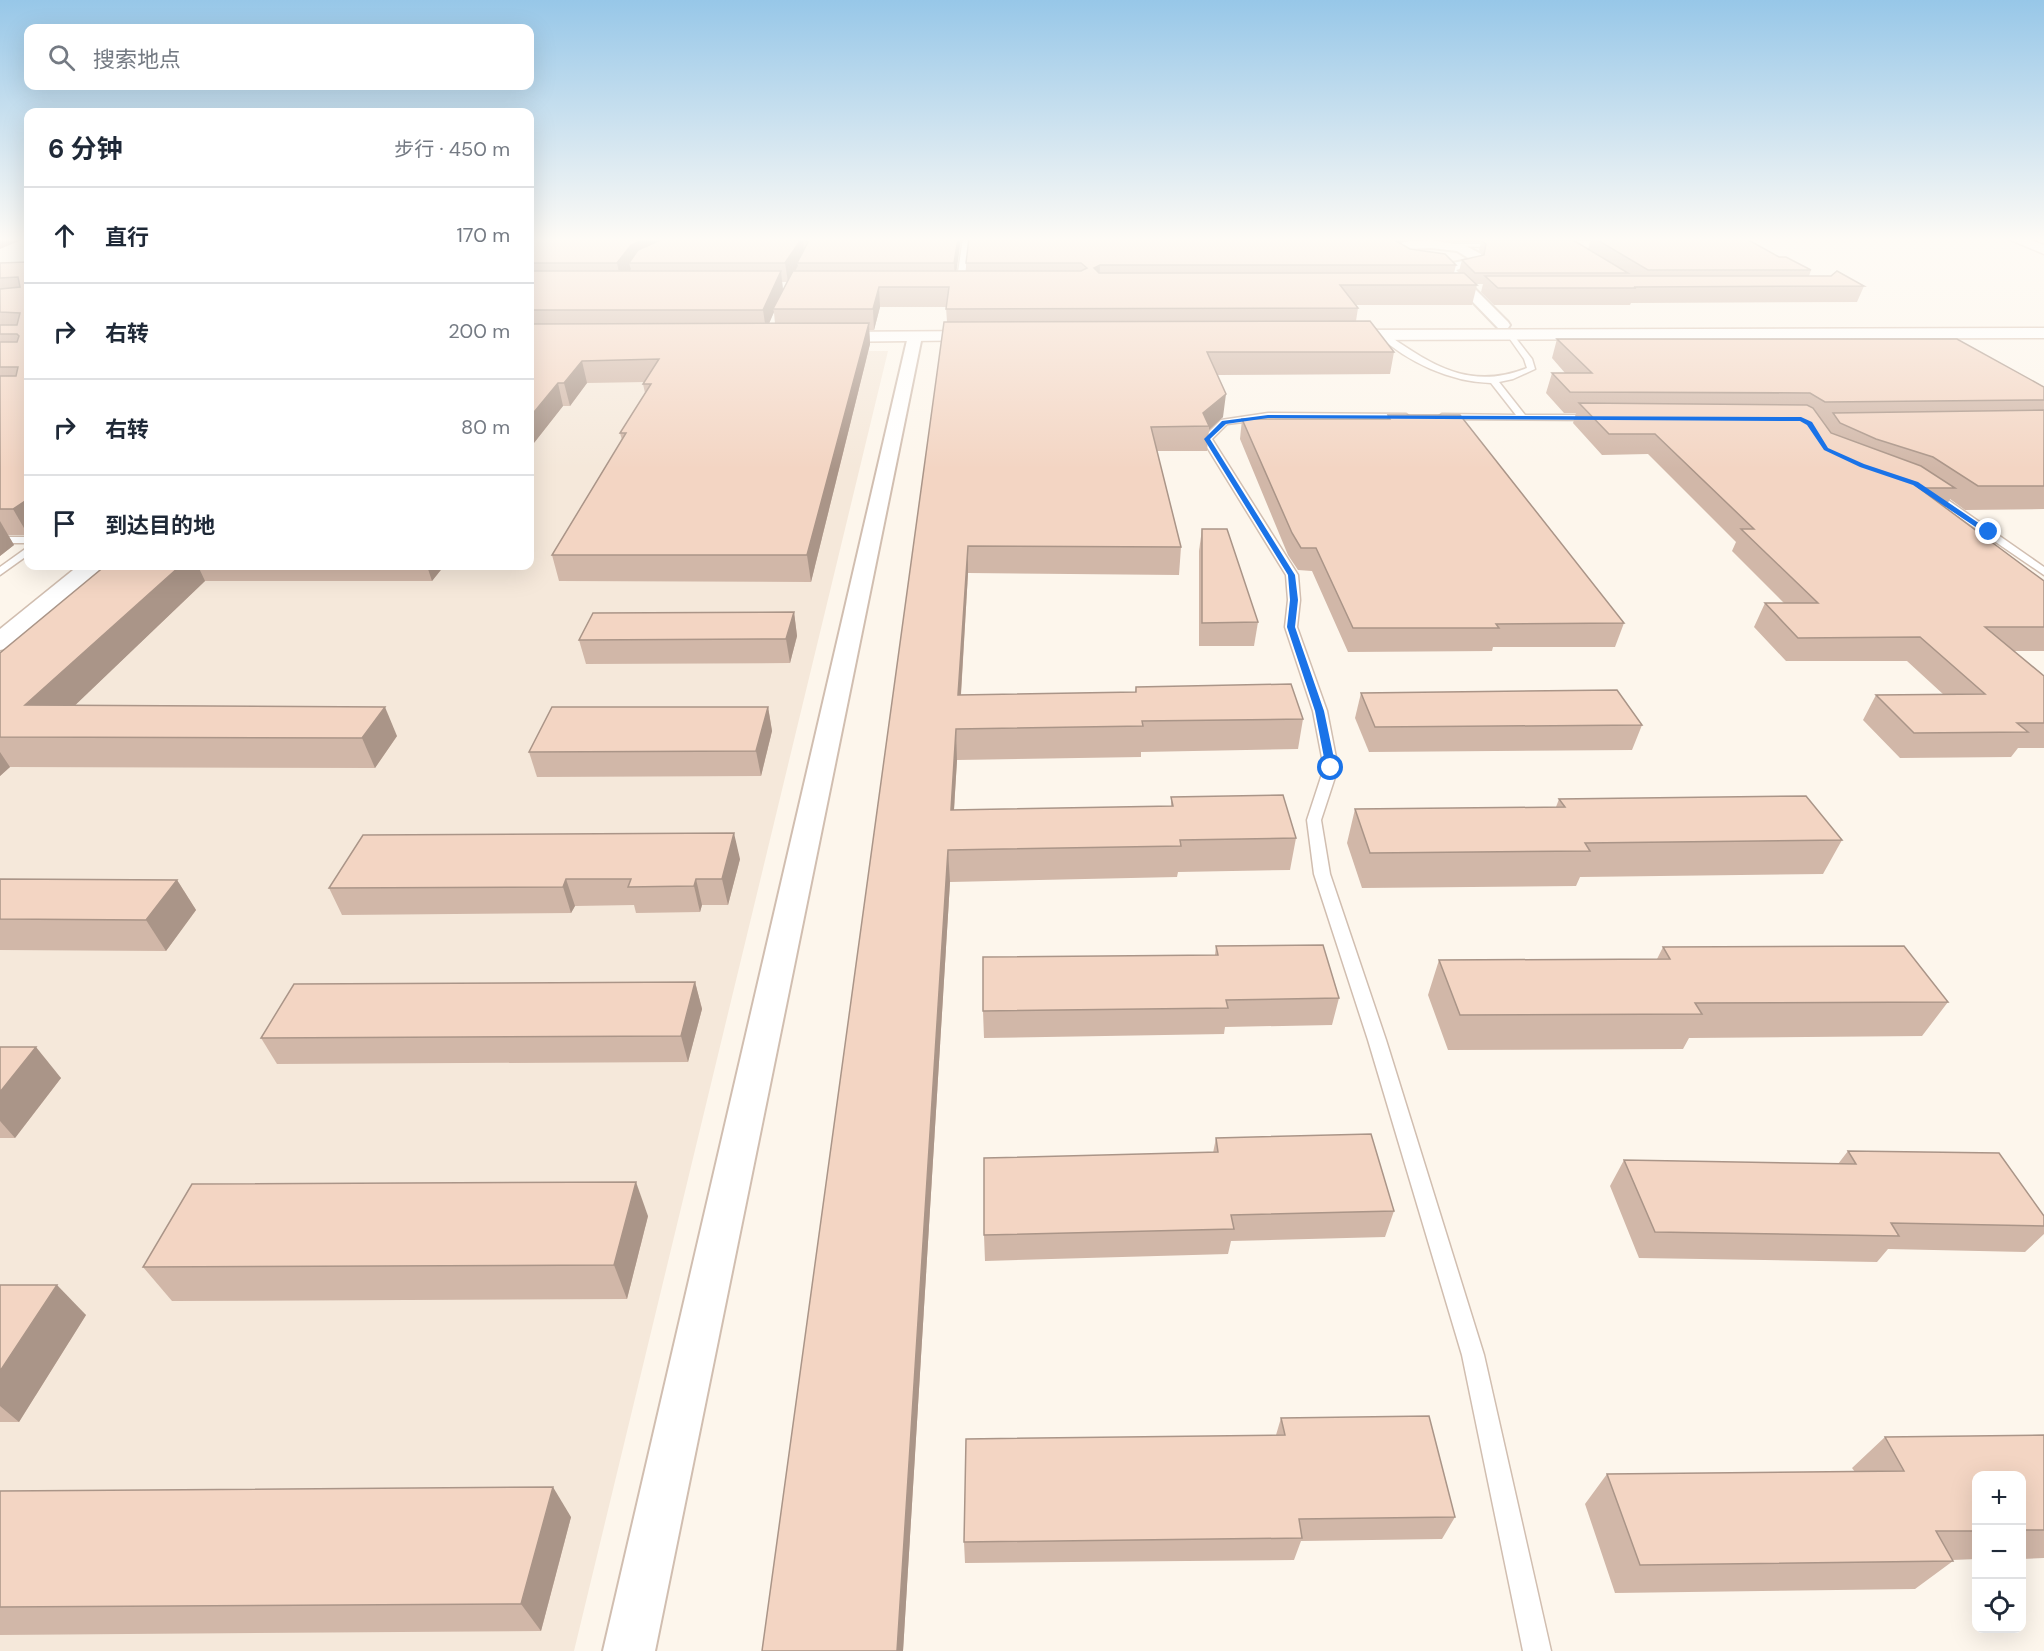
<!DOCTYPE html>
<html lang="zh">
<meta charset="utf-8">
<style>
:root{--surface:#fff;--page:#f2f2f3;--text:#1f2937;--muted:#747a83;--line:#e0e1e3}
body{margin:0;font-family:"DM Sans","Noto Sans SC",sans-serif;background:var(--page);color:var(--text)}
.controls{position:absolute;right:18px;bottom:18px;display:grid;overflow:hidden;border-radius:12px;box-shadow:0 6px 24px #0002}
.controls button{width:54px;height:54px;display:grid;place-items:center;padding:0;border:0;border-bottom:2px solid var(--line);background:var(--surface);color:var(--text);font:30px sans-serif}
.stop{position:absolute;width:18px;height:18px;margin:-14px;border:4px solid #1a73e8;border-radius:50%;background:#fff}
.stop.end{background:#1a73e8;border-color:#fff;box-shadow:0 2px 6px #0008}
.list{margin:0;padding:0;list-style:none}
h2{display:flex;justify-content:space-between;align-items:center;height:78px;margin:0;padding:0 24px;font-size:26px}
h2 small{font-size:20px;font-weight:400;color:var(--muted)}
.list li{display:grid;grid-template-columns:39px 1fr auto;gap:18px;align-items:center;box-sizing:border-box;height:96px;padding:0 24px;border-top:2px solid var(--line)}
.list b{display:block;font-size:22px;white-space:nowrap}
.list em{font-size:20px;font-style:normal;color:var(--muted)}
.icon{flex:none;width:33px;height:33px;fill:none;stroke:currentColor;stroke-width:2;stroke-linecap:round;stroke-linejoin:round}
.map{position:relative;flex:none;width:2044px;height:1651px;overflow:hidden}
.search{position:absolute;background:var(--surface);box-shadow:0 6px 24px #0002;left:24px;top:24px;width:510px;height:66px;display:flex;align-items:center;gap:15px;box-sizing:border-box;padding:0 21px;border-radius:12px;color:var(--muted);font-size:22px}
.panel{position:absolute;background:var(--surface);box-shadow:0 6px 24px #0002;left:24px;top:108px;width:510px;height:462px;border-radius:12px}
.map>svg:first-child{display:block}
.residential{fill:#f5e8da}
.lines{fill:none;stroke-linecap:round;stroke-linejoin:round}
.service-casing{stroke:#d1beb0;stroke-width:3}
.minor-casing{stroke:#d1beb0;stroke-width:4}
.tertiary-casing{stroke:#d1beb0;stroke-width:3}
.secondary-casing{stroke:#d6c0b0;stroke-width:3}
.service{fill:#fff;fill-rule:evenodd}
.minor{fill:#fff;fill-rule:evenodd}
.tertiary{fill:#fff;fill-rule:evenodd}
.secondary{fill:#fff;fill-rule:evenodd}
.wall{fill:#d1b7a8;fill-rule:evenodd}
.shaded-wall{fill:#aa9588}
.building{fill:#f3d5c3;stroke:#aa9588;stroke-width:1.5}
.route{fill:#1a73e8}
</style>
<div class="map">
<svg width="2044" height="1651" viewBox="0 0 2044 1651">
<rect width="100%" height="100%" fill="#fdf6ec"/>
<polygon class="residential" points="888,351 574,1651 0,1651 0,678 130,566 530,566 530,352"/>
<g class="lines">
<defs>
<g id="service">
<polygon points="963,238 969,238 964,286 960,288 956,286"/>
<polygon points="1498,244 1500,247 1444,246 1447,244"/>
<path d="M 1505,332 L 1511,332 L 1532,359 L 1535,369 L 1513,379 L 1499,382 L 1525,415 L 1595,415 L 1598,416 L 1598,420 L 1439,419 L 1438,417 L 1442,414 L 1516,415 L 1491,383 C 1451,382 1407,362 1378,335 L 1385,333 C 1432,365 1469,391 1527,368 L 1524,359 Z"/>
<polygon points="1268,413 1406,414 1410,417 1406,420 1268,419 1227,424 1212,439 1298,575 1300,600 1297,627 1327,711 1338,768 1321,820 1330,874 1386,1040 1484,1355 1551,1651 1523,1651 1462,1355 1368,1040 1314,874 1307,820 1324,768 1313,711 1285,627 1288,600 1286,575 1202,439 1221,420"/>
<polygon points="1927,491 1935,491 2044,567 2044,575 1927,495"/>
<rect x="0" y="537" width="28" height="6"/>
<polygon points="28,547 28,555 0,575 0,567"/>
</g>
<g id="minor">
<path d="M 1431,240 L 1466,246 L 1481,254 L 1480,264 L 1456,270 L 1508,322 L 1510,325 L 1508,328 L 1498,328 L 1443,271 L 1408,266 L 1389,254 L 1392,247 L 1404,242 ZM 1431,248 L 1457,251 L 1470,259 C 1448,266 1421,266 1402,253 L 1407,249 Z"/>
<polygon points="915,332 922,336 655,1651 603,1651 908,336"/>
</g>
<polygon id="tertiary" points="78,566 105,566 10,648 0,650 0,629"/>
<g id="secondary">
<polygon points="2006,238 2025,238 2044,245 2044,254"/>
<polygon points="2044,328 2044,338 1335,340 1326,335 1335,330"/>
<polygon points="987,331 993,332 996,336 993,340 825,342 816,337 825,332"/>
</g>
</defs>
<use href="#service" class="service-casing"/>
<use href="#minor" class="minor-casing"/>
<use href="#tertiary" class="tertiary-casing"/>
<use href="#secondary" class="secondary-casing"/>
<use href="#service" class="service"/>
<use href="#minor" class="minor"/>
<use href="#tertiary" class="tertiary"/>
<use href="#secondary" class="secondary"/>
</g>
<g class="wall">
<path d="M 530,238 L 961,238 L 956,271 L 966,271 L 966,263 L 969,238 L 1745,238 L 1779,257 L 1811,270 L 1809,276 L 1864,286 L 1857,302 L 1631,303 L 1630,305 L 1494,305 L 1481,292 L 1483,284 L 1475,284 L 1477,285 L 1472,305 L 1356,305 L 1358,308 L 1356,321 L 1394,352 L 1390,374 L 1217,375 L 1223,417 L 1209,430 L 1207,451 L 1157,451 L 1181,547 L 1179,575 L 968,573 L 961,695 L 1135,692 L 1136,687 L 1303,719 L 1298,749 L 1141,752 L 1141,757 L 957,760 L 954,810 L 1171,806 L 1171,797 L 1296,838 L 1290,870 L 1178,872 L 1177,877 L 950,882 L 903,1651 L 762,1651 L 947,322 L 946,307 L 880,307 L 874,330 L 869,330 L 870,344 L 811,582 L 559,581 L 552,555 L 622,440 L 620,433 L 645,393 L 643,384 L 645,382 L 587,383 L 570,406 L 563,406 L 530,448 ZM 1431,238 L 1454,242 L 1481,242 L 1479,250 L 1483,255 L 1462,260 L 1459,271 L 1461,273 L 1454,273 L 1456,265 L 1410,249 L 1398,242 ZM 1576,241 L 1590,241 L 1588,249 ZM 782,282 L 788,282 L 783,290 ZM 774,312 L 775,324 L 769,324 Z"/>
<polygon points="28,262 28,535 8,535 14,545 0,556 0,263"/>
<polygon points="1557,339 2044,387 2044,509 1965,510 1950,499 1945,508 2044,581 2044,651 2014,651 2044,676 2044,748 2018,748 2011,757 1900,758 1863,720 1876,695 1944,695 1907,661 1786,661 1754,627 1765,603 1784,603 1732,551 1736,542 1648,454 1602,455 1573,423 1576,413 1564,413 1546,393 1552,373 1565,373 1552,358"/>
<polygon points="1388,415 1624,623 1615,647 1493,647 1492,651 1348,652 1312,571 1298,570 1288,555 1240,439 1242,419 1387,419"/>
<polygon points="1202,529 1258,622 1254,646 1199,646 1199,551"/>
<polygon points="105,566 444,566 432,581 205,581 74,706 397,736 375,768 10,767 0,776 0,653"/>
<polygon points="794,612 797,636 790,663 586,664 579,640"/>
<polygon points="1361,693 1642,725 1632,750 1369,752 1355,718"/>
<polygon points="768,707 772,731 761,776 537,777 529,752"/>
<polygon points="1559,799 1842,840 1823,874 1580,877 1576,886 1362,888 1347,843 1355,809 1556,807"/>
<polygon points="740,859 728,905 702,905 700,912 636,913 634,905 575,906 571,913 342,915 329,888"/>
<polygon points="0,879 177,880 196,910 166,951 0,950"/>
<polygon points="1216,946 1339,998 1332,1025 1225,1027 1224,1034 984,1038 983,1011 1215,955"/>
<polygon points="1663,947 1948,1002 1922,1036 1689,1038 1683,1049 1448,1050 1428,995 1439,960 1657,959"/>
<polygon points="695,982 702,1009 688,1062 277,1064 261,1038"/>
<polygon points="0,1047 61,1078 15,1138 0,1138"/>
<polygon points="1216,1138 1394,1211 1385,1237 1231,1241 1228,1254 985,1261 984,1235 1213,1153"/>
<polygon points="1848,1151 2044,1216 2044,1234 2025,1252 1888,1249 1877,1262 1639,1258 1610,1186 1624,1160 1838,1164"/>
<polygon points="648,1216 627,1299 172,1301 143,1267"/>
<polygon points="0,1285 86,1315 19,1422 0,1422"/>
<polygon points="1281,1418 1455,1517 1442,1539 1301,1541 1294,1560 965,1563 964,1542 1276,1435"/>
<polygon points="2044,1435 2044,1558 2022,1559 2022,1476 1977,1476 1977,1559 1952,1560 1953,1561 1915,1589 1615,1593 1585,1504 1607,1474 1855,1472 1852,1468 1885,1437"/>
<polygon points="0,1491 571,1517 541,1631 0,1635"/>
</g>
<g class="shaded-wall">
<polygon points="0,238 26,238 0,249"/>
<polygon points="647,238 675,238 629,263 631,269 621,282 617,263 631,245"/>
<polygon points="802,238 803,238 804,255 797,263 798,266 788,282 785,263"/>
<polygon points="958,238 961,238 955,282 954,263"/>
<polygon points="1400,238 1431,238 1399,242"/>
<polygon points="1100,265 1099,284 1094,268"/>
<polygon points="781,271 783,290 773,309 774,312 766,330 763,310"/>
<polygon points="879,287 880,307 874,330 873,309"/>
<polygon points="869,323 870,344 811,582 807,555"/>
<polygon points="582,361 587,383 570,406 564,383"/>
<polygon points="558,383 563,406 530,448 530,417"/>
<polygon points="1226,394 1223,417 1209,430 1209,426 1203,413"/>
<polygon points="28,499 28,535 13,509"/>
<polygon points="0,521 14,545 0,556"/>
<polygon points="968,546 968,573 959,725 958,695"/>
<polygon points="180,566 198,566 205,581 44,735 25,705"/>
<polygon points="427,566 444,566 432,581"/>
<polygon points="794,612 797,636 790,663 786,639"/>
<polygon points="385,707 397,736 375,768 362,738"/>
<polygon points="768,707 772,731 761,776 756,751"/>
<polygon points="956,729 957,760 952,841 951,810"/>
<polygon points="0,752 10,767 0,776"/>
<polygon points="734,833 740,859 728,905 722,879"/>
<polygon points="948,850 950,882 903,1651 897,1651"/>
<polygon points="566,879 575,906 571,913 563,887"/>
<polygon points="696,879 702,905 700,912 694,886"/>
<polygon points="177,880 196,910 166,951 146,920"/>
<polygon points="695,982 702,1009 688,1062 681,1036"/>
<polygon points="36,1047 61,1078 15,1138 0,1121 0,1092"/>
<polygon points="636,1182 648,1216 627,1299 614,1265"/>
<polygon points="57,1285 86,1315 19,1422 0,1406 0,1371"/>
<polygon points="553,1487 571,1517 541,1631 521,1604"/>
</g>
<g class="building">
<polygon points="530,238 647,238 631,245 617,263 530,263"/>
<polygon points="665,238 802,238 785,263 629,263 638,250"/>
<polygon points="804,238 958,238 954,263 797,263 808,242"/>
<polygon points="969,238 1391,238 1410,249 1445,254 1456,265 1100,265 1094,268 1099,273 1464,273 1477,285 1340,285 1358,308 946,309 949,287 879,287 873,309 773,309 793,271 1081,271 1087,268 1081,263 966,263"/>
<polygon points="1594,238 1745,238 1779,257 1786,257 1811,270 1648,270"/>
<polygon points="1481,240 1573,240 1628,273 1475,273 1462,260 1484,255 1486,244"/>
<polygon points="28,262 28,499 13,509 0,509 0,376 16,376 18,367 0,367 0,342 17,342 19,336 17,334 0,334 0,325 17,325 20,313 0,312 0,289 20,287 18,277 0,278 0,263"/>
<polygon points="530,271 781,271 763,310 530,310"/>
<polygon points="1837,271 1864,286 1634,287 1636,288 1498,288 1485,276 1831,276"/>
<polygon points="1370,321 1394,352 1207,352 1226,394 1203,413 1209,426 1151,427 1181,547 968,546 958,695 1136,692 1136,687 1291,684 1303,719 1142,721 1143,726 956,729 951,810 1173,806 1171,797 1283,795 1296,838 1180,840 1181,846 948,850 897,1651 762,1651 944,322"/>
<polygon points="869,323 807,555 552,555 626,433 620,433 651,384 643,384 659,359 582,361 564,383 558,383 530,417 530,324"/>
<polygon points="1557,339 1957,339 2044,387 2044,400 1825,402 1810,393 1570,392 1552,373 1592,373"/>
<polygon points="1579,403 1807,405 1813,408 1831,433 1921,466 1955,488 1919,488 2044,581 2044,627 1985,627 2044,676 2044,723 2017,723 2028,732 1914,733 1876,695 1985,694 1920,637 1798,638 1765,603 1818,603 1741,529 1754,529 1655,434 1609,434"/>
<polygon points="2044,410 2044,486 1978,486 1933,457 1876,439 1840,423 1833,413"/>
<polygon points="1388,415 1460,415 1624,623 1496,624 1499,628 1353,628 1316,548 1301,548 1292,533 1242,419 1390,419"/>
<polygon points="1202,529 1227,529 1258,622 1202,623"/>
<polygon points="105,566 180,566 25,705 385,707 362,738 0,737 0,653"/>
<polygon points="794,612 786,639 579,640 593,613"/>
<polygon points="1617,690 1642,725 1375,727 1361,693"/>
<polygon points="552,707 768,707 756,751 529,752"/>
<polygon points="1806,796 1842,840 1585,843 1590,851 1370,853 1355,809 1565,807 1559,799"/>
<polygon points="734,833 722,879 696,879 694,886 628,887 631,879 566,879 563,887 329,888 363,835"/>
<polygon points="0,879 177,880 146,920 0,919"/>
<polygon points="1323,945 1339,998 1226,1000 1228,1008 983,1011 983,957 1218,955 1216,946"/>
<polygon points="1904,946 1948,1002 1695,1003 1702,1014 1460,1015 1439,960 1670,959 1663,947"/>
<polygon points="695,982 681,1036 261,1038 294,984"/>
<polygon points="0,1047 36,1047 0,1092"/>
<polygon points="1371,1134 1394,1211 1231,1215 1234,1229 984,1235 984,1158 1218,1152 1216,1138"/>
<polygon points="1848,1151 1999,1153 2044,1216 2044,1226 1891,1223 1899,1236 1655,1232 1624,1160 1856,1164"/>
<polygon points="636,1182 614,1265 143,1267 192,1184"/>
<polygon points="0,1285 57,1285 0,1371"/>
<polygon points="1429,1416 1455,1517 1299,1519 1302,1538 964,1542 966,1439 1285,1435 1281,1418"/>
<polygon points="2044,1435 2044,1530 2022,1530 2022,1476 1977,1476 1977,1531 1936,1531 1953,1561 1640,1565 1607,1474 1904,1471 1885,1437"/>
<polygon points="553,1487 521,1604 0,1607 0,1491"/>
</g>
<linearGradient id="sky" x2="0" y2="1"><stop stop-color="#97c7e8"/><stop offset="0.51" stop-color="#fefbf6"/><stop offset="1" stop-color="#fefbf6" stop-opacity="0"/></linearGradient>
<rect width="2044" height="469" fill="url(#sky)"/>
<polygon class="route" points="1268,415 1801,417 1812,422 1828,448 1864,464 1918,482 1992,532 1986,534 1913,485 1860,467 1824,450 1807,425 1800,421 1268,418 1226,424 1210,439 1295,575 1298,600 1295,627 1324,711 1336,768 1331,771 1326,768 1315,711 1287,627 1290,600 1288,575 1204,439 1222,421"/>
</svg>
<div class="controls">
<button>+</button>
<button>−</button>
<button><svg class="icon" aria-label="locate" viewBox="0 0 24 24"><circle cx="12" cy="12" r="6"/><path d="M12 2v4M12 18v4M2 12h4M18 12h4"/></svg></button>
</div>
<div class="stop" style="left:1331px;top:768px"></div>
<div class="stop end" style="left:1989px;top:532px"></div>
<div class="search"><svg class="icon" aria-label="search" viewBox="0 0 24 24"><circle cx="10" cy="10" r="6"/><path d="M15 15l6 6"/></svg>搜索地点</div>
<section class="panel">
<h2>6 分钟<small>步行 · 450 m</small></h2>
<ul class="list">
<li><svg class="icon" aria-label="ahead" viewBox="0 0 24 24"><path d="M12 20V5M6 11l6-6 6 6"/></svg><div><b>直行</b></div><em>170 m</em></li>
<li><svg class="icon" aria-label="right" viewBox="0 0 24 24"><path d="M7 20v-9h11M14 6l5 5-5 5"/></svg><div><b>右转</b></div><em>200 m</em></li>
<li><svg class="icon" aria-label="right" viewBox="0 0 24 24"><path d="M7 20v-9h11M14 6l5 5-5 5"/></svg><div><b>右转</b></div><em>80 m</em></li>
<li><svg class="icon" aria-label="arrive" viewBox="0 0 24 24"><path d="M6 21V4h12l-3 4 3 4H6"/></svg><div><b>到达目的地</b></div></li>
</ul>
</section>
</div>
